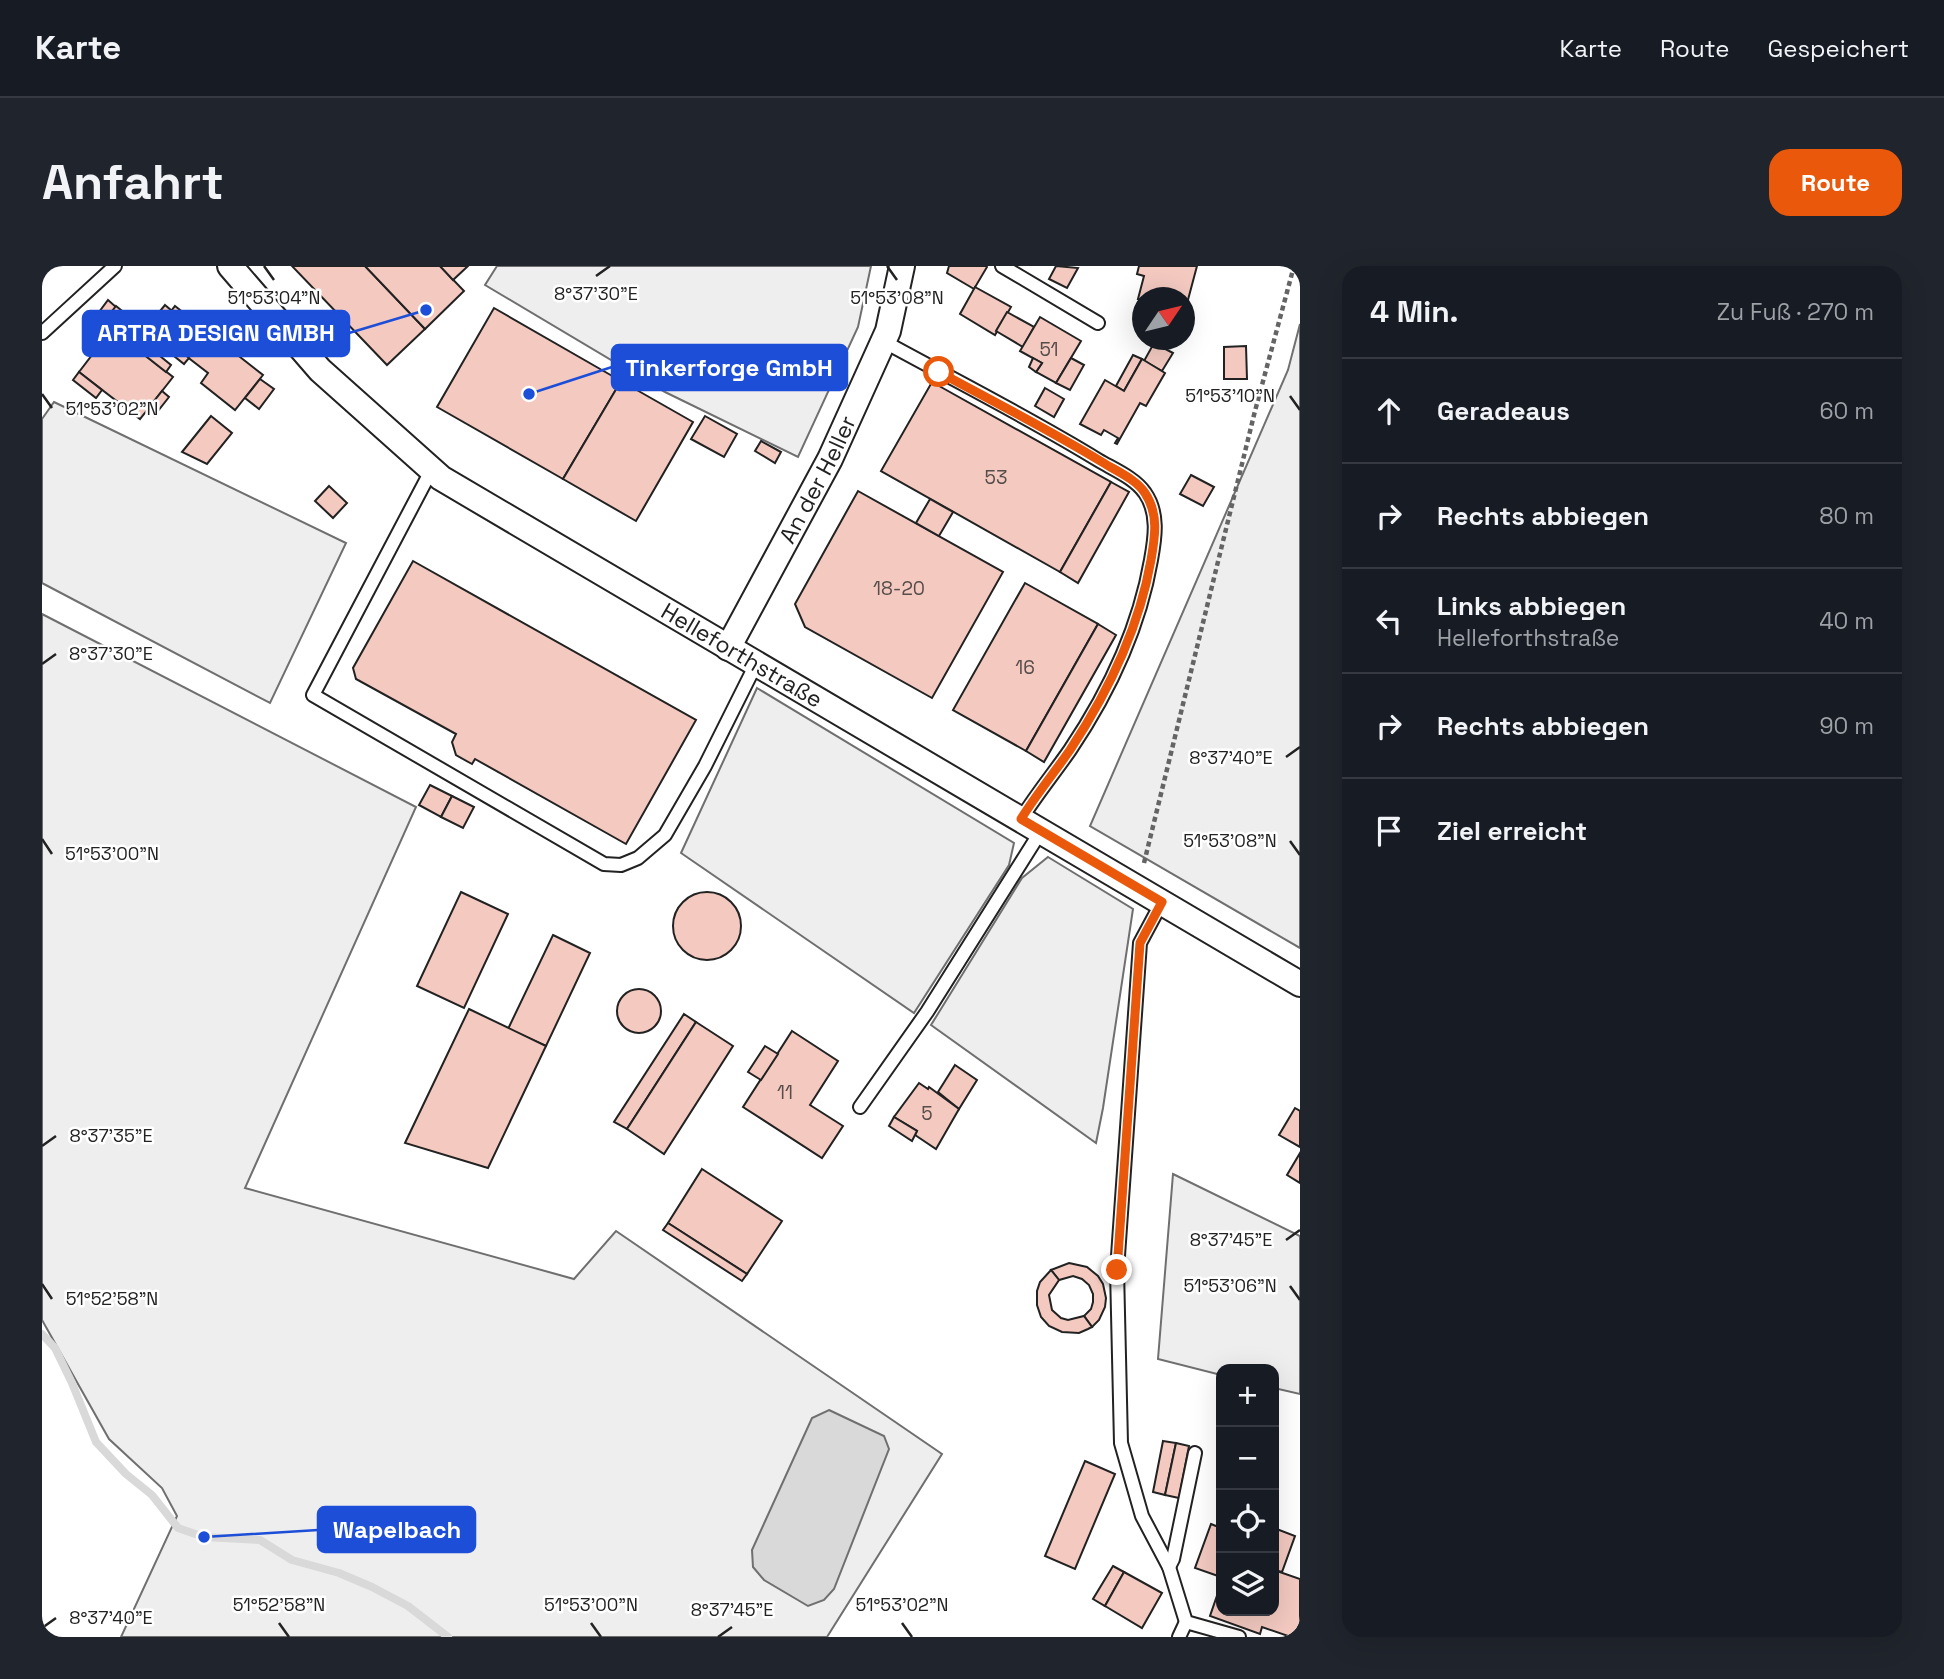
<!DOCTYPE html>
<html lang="de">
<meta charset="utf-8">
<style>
:root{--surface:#171b24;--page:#20242c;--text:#f1f3f6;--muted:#9ea1a6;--line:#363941;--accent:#ea580c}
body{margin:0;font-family:"Space Grotesk",sans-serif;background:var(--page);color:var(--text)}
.controls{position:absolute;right:21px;bottom:21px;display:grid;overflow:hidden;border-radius:14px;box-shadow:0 7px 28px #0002}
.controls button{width:63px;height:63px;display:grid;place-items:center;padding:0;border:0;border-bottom:2px solid var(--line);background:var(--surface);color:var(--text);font:35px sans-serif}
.compass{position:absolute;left:1090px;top:21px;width:63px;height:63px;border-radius:50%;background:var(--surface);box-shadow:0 7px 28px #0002;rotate:55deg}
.stop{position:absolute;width:21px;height:21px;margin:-16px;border:5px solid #ea580c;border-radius:50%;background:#fff}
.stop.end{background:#ea580c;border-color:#fff;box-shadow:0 2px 7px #0008}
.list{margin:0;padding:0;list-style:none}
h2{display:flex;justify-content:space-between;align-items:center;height:91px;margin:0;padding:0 28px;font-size:30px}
h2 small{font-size:23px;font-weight:400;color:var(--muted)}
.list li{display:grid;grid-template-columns:46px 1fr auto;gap:21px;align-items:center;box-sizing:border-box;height:105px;padding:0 28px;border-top:2px solid var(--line)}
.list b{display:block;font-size:26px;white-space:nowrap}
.list p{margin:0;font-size:23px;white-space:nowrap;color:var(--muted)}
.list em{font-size:23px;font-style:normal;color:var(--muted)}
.icon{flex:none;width:38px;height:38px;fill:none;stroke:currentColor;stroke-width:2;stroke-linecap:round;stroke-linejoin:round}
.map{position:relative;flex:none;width:1258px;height:1371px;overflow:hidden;border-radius:21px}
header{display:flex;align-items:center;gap:42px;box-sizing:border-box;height:98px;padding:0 35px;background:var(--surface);border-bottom:2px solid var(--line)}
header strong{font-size:33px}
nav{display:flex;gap:38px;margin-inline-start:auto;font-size:24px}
.intro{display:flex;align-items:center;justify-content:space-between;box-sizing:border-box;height:168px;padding:0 42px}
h1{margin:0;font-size:49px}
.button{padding:18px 32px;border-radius:21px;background:var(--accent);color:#fff;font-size:24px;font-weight:700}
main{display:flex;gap:42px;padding:0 42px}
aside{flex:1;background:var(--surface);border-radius:21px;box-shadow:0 7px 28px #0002}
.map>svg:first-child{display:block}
.green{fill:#eee;stroke:#6f6f6f;stroke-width:2}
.water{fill:#d9d9d9;stroke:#6f6f6f;stroke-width:2}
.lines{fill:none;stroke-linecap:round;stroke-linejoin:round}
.stream{stroke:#d9d9d9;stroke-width:8}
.building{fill:#f3c9c0;stroke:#222;stroke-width:2}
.lane-casing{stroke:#222;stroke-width:16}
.street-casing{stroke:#222;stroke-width:28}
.path{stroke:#646464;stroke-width:4.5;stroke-dasharray:5 3.5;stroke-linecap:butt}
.lane{stroke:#fff;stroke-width:12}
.street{stroke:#fff;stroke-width:24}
.route{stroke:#ea580c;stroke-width:9}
.ticks{fill:none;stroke:#222;stroke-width:2.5}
.labels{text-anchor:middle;stroke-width:5;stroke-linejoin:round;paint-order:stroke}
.number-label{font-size:19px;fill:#564c4a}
.street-label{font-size:23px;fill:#222;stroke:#fff}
.ticks-label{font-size:18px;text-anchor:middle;fill:#222;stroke:#fff;stroke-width:5;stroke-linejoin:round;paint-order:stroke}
.leader{fill:none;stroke:#1d4ed8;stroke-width:2.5}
.callout-dot{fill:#1d4ed8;stroke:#fff;stroke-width:2.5}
.callout{fill:#1d4ed8;stroke:#1d4ed8;stroke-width:2.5}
.callout-label{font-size:24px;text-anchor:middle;font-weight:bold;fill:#fff}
</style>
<header>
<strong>Karte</strong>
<nav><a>Karte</a><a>Route</a><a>Gespeichert</a></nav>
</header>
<div class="intro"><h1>Anfahrt</h1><a class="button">Route</a></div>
<main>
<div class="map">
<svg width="1258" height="1371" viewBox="0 0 1258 1371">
<rect width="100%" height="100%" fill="#fff"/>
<g class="green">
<polygon points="455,0 829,0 816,61 756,191 623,126 443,19"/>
<polygon points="1258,58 1258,682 1048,560 1246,104"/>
<polygon points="12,136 304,277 228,437 0,317 0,153"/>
<polygon points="0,348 374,541 203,922 532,1013 574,965 900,1188 785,1371 79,1371 135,1250 120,1222 67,1173 0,1054"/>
<polygon points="715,422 972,577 967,599 872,747 639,587"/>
<polygon points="1006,591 1091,643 1061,842 1054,877 889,759 980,612"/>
<polygon points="1131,908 1258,970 1258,1128 1232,1122 1232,1103 1179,1103 1179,1109 1116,1093"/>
</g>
<polygon class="water" points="787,1144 842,1170 847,1183 792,1323 782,1334 766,1340 722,1314 711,1301 710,1284 770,1152"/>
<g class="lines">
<polyline class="stream" points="0,1068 13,1082 30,1117 54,1176 84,1208 110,1229 136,1262 162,1271 218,1274 250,1294 297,1307 330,1321 366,1340 406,1371"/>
</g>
<g class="building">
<polygon points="250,0 323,0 383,63 345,99"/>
<polygon points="323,0 398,0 422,25 383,63"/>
<polygon points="398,0 426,0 411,14"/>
<polygon points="907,0 944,0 945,1 932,23 905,7"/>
<polygon points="1014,0 1036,2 1025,22 1007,13"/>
<polygon points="1097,0 1155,0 1143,45 1142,32 1096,33 1102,10 1095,8"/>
<polygon points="933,21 969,41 953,69 918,48"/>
<polygon points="66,34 74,41 62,56 54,50"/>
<polygon points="123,39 130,45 117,61 109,56"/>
<polygon points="74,40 95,57 82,73 61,57"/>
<polygon points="133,40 221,109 193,144 159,117 166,107 113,66"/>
<polygon points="452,42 579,115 521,213 395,141"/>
<polygon points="965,46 992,61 981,81 954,65"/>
<polygon points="998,51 1039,75 1014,117 994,106 1000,97 978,85"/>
<polygon points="70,63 131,111 98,153 37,106"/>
<polygon points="97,73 129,99 124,106 91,80"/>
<polygon points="1112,77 1131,87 1120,105 1102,95"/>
<polygon points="132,80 147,92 142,98 127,86"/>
<polygon points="1204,80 1205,113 1182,113 1182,81"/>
<polygon points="1091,89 1100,93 1082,125 1074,120"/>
<polygon points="991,92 1000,97 994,106 987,101"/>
<polygon points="1029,92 1042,99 1028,124 1014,117"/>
<polygon points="1100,93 1123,107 1104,140 1098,137 1075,178 1073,177 1076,172 1062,164 1059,169 1038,158 1063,114 1082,125"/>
<polygon points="37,106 60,124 54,132 31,114"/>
<polygon points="218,113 232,123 217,143 203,132"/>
<polygon points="579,115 651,156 594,255 521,213"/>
<polygon points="890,116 1069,216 1018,306 839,205"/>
<polygon points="1003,122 1022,133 1012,151 993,140"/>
<polygon points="120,125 127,131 112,150 105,144"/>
<polygon points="169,150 190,167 165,198 140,186"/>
<polygon points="663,150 695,168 682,191 649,173"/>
<polygon points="719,175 739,186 733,197 713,185"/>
<polygon points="1149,209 1172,221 1161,240 1138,228"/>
<polygon points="1069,216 1087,226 1036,317 1018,306"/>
<polygon points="287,220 305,237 291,252 273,235"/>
<polygon points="816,225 961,306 890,432 763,361 753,338"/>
<polygon points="888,233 911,246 897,270 874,257"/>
<polygon points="371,295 654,454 584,578 433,493 430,498 414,489 410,476 414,468 314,413 311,402"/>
<polygon points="983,317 1056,358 984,485 911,444"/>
<polygon points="1056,358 1074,369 1002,496 984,485"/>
<polygon points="388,519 410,530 399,551 377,539"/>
<polygon points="410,530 432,541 421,562 399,551"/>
<polygon points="419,626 466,648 422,742 375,720"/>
<circle cx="665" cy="660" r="34"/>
<polygon points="511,669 548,687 504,780 466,763"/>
<circle cx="597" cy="745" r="22"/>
<polygon points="427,743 504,780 446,902 363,877"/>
<polygon points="642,748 654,756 585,863 572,856"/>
<polygon points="654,756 691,780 622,888 585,863"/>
<polygon points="750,765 796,795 768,839 801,860 780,892 701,841"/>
<polygon points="723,780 736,788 719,814 706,806"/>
<polygon points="913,799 935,814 917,843 896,826"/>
<polygon points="877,817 886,823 887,821 917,843 894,883 873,869 875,865 852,851"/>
<polygon points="1253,842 1258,845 1258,881 1237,869"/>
<polygon points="852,851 875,865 870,875 847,860"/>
<polygon points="1258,887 1258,917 1245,909"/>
<polygon points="660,903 740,955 705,1008 626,957"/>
<polygon points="626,957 705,1008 700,1015 621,964"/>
<polygon points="1027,997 1045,1001 1056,1010 1061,1018 1064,1032 1063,1041 1057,1054 1050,1061 1042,1050 1049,1043 1051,1036 1051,1028 1047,1019 1040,1013 1031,1010 1017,1014 1009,1004"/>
<polygon points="1009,1004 1017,1014 1007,1029 1010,1044 1019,1052 1026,1054 1042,1050 1050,1061 1046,1063 1037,1067 1020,1066 1007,1060 999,1051 995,1039 995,1025 998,1016"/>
<polygon points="1121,1175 1134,1177 1123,1229 1111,1226"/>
<polygon points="1134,1177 1147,1180 1137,1232 1123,1229"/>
<polygon points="1043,1195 1073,1208 1033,1303 1003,1290"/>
<polygon points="1169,1258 1179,1262 1179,1311 1153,1302"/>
<polygon points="1232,1262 1253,1270 1240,1306 1232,1304"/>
<polygon points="1071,1300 1082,1306 1063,1340 1051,1333"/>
<polygon points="1232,1304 1258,1313 1258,1365 1256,1371 1249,1371 1220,1361 1218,1368 1168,1350 1179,1318 1179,1345 1232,1345"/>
<polygon points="1082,1306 1120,1327 1100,1362 1063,1340"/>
</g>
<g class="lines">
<defs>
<g id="lane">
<polyline points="960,0 1056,57"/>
<polyline points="0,67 73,0"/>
<path d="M 841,75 C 912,114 986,151 1056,194 C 1071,203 1093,212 1103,227 C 1117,247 1113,272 1109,294 C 1097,363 1067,426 1028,484 C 1012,507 994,529 979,553"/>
<polyline points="390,203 271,429 562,598 579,599 596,592 623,569 663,500 714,398"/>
<polyline points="1120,636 1098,677 1075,1004 1079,1177 1100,1250 1127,1301 1144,1356 1197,1371"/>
<polyline points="818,841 885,746 999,565"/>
<polyline points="1127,1301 1131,1293 1153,1187"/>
<polyline points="1137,1371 1144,1356"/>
</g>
<g id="street">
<path id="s1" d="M 188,0 L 278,104 L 399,212 L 1258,718"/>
<path id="s2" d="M 686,382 L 788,193 L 846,65 L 860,0"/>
</g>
</defs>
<use href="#lane" class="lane-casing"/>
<use href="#street" class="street-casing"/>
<polyline class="path" points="1102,597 1213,145 1252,0"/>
<use href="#lane" class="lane"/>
<use href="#street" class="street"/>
</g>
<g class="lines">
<path class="route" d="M 897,106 C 952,136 1008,164 1060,196 C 1074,205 1094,213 1103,227 C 1117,248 1113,271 1109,294 C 1097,363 1067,425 1028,484 C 1012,507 994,529 979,553 L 1120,636 L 1098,677 L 1075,1004"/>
</g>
<path class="ticks" d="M 222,0 L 232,14M 845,0 L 855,14M 554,10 L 568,0M 0,128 L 10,142M 1248,130 L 1258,144M 0,398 L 14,388M 1244,491 L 1258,481M 0,573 L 10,588M 1248,575 L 1258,589M 0,880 L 14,870M 1244,974 L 1258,964M 0,1018 L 10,1033M 1248,1020 L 1258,1034M 237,1357 L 247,1371M 549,1357 L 559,1371M 860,1357 L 870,1371M 0,1362 L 14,1352M 676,1371 L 690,1361"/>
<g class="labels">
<g class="number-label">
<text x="1007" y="90">51</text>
<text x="954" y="218">53</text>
<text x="857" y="329">18-20</text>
<text x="983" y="408">16</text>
<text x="743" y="833">11</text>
<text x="885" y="854">5</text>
</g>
<g class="street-label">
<text dy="8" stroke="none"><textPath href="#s2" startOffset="191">An der Heller</textPath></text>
<text dy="8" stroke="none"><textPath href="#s1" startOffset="649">Helleforthstraße</textPath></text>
</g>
</g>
<g class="ticks-label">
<text x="554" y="34">8°37'30"E</text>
<text x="232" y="38">51°53'04"N</text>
<text x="855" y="38">51°53'08"N</text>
<text x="1188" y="136">51°53'10"N</text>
<text x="70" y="149">51°53'02"N</text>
<text x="69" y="394">8°37'30"E</text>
<text x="1189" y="498">8°37'40"E</text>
<text x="1188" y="581">51°53'08"N</text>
<text x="70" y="594">51°53'00"N</text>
<text x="69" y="876">8°37'35"E</text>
<text x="1189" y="980">8°37'45"E</text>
<text x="1188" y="1026">51°53'06"N</text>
<text x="70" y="1039">51°52'58"N</text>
<text x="237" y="1345">51°52'58"N</text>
<text x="549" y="1345">51°53'00"N</text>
<text x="860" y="1345">51°53'02"N</text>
<text x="690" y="1350">8°37'45"E</text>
<text x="69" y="1358">8°37'40"E</text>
</g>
<path class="leader" d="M384 44L307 67M487 128L570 101M162 1271L276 1264"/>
<g class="callout-dot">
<circle cx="384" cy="44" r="7"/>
<circle cx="487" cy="128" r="7"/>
<circle cx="162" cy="1271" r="7"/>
</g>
<g class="callout">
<rect x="41" y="45" width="266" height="45" rx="7"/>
<rect x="570" y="79" width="235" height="45" rx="7"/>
<rect x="276" y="1241" width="157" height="45" rx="7"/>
</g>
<g class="callout-label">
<text x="174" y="75">ARTRA DESIGN GMBH</text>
<text x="687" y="110">Tinkerforge GmbH</text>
<text x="355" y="1272">Wapelbach</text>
</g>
</svg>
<div class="controls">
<button>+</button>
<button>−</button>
<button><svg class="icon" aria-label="locate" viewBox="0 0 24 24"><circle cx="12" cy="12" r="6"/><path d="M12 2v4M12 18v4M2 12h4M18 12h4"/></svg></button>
<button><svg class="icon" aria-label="layers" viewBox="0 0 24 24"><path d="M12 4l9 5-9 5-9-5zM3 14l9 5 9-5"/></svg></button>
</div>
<svg class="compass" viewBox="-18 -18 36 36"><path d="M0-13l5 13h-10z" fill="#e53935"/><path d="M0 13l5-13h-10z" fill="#9ea1a6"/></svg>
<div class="stop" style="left:897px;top:106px"></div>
<div class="stop end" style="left:1075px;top:1004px"></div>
</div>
<aside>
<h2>4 Min.<small>Zu Fuß · 270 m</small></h2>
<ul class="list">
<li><svg class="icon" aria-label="ahead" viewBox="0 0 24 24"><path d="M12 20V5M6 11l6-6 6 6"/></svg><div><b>Geradeaus</b></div><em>60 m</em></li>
<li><svg class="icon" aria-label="right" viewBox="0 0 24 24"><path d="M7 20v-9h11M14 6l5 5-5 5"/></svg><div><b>Rechts abbiegen</b></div><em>80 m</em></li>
<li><svg class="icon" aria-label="left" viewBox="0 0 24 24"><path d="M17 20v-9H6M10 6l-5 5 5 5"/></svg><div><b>Links abbiegen</b><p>Helleforthstraße</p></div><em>40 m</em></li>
<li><svg class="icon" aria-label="right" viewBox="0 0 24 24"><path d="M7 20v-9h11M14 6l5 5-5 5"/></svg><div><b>Rechts abbiegen</b></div><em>90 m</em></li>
<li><svg class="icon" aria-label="arrive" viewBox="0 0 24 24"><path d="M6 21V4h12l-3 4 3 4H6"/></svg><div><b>Ziel erreicht</b></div></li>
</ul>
</aside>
</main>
